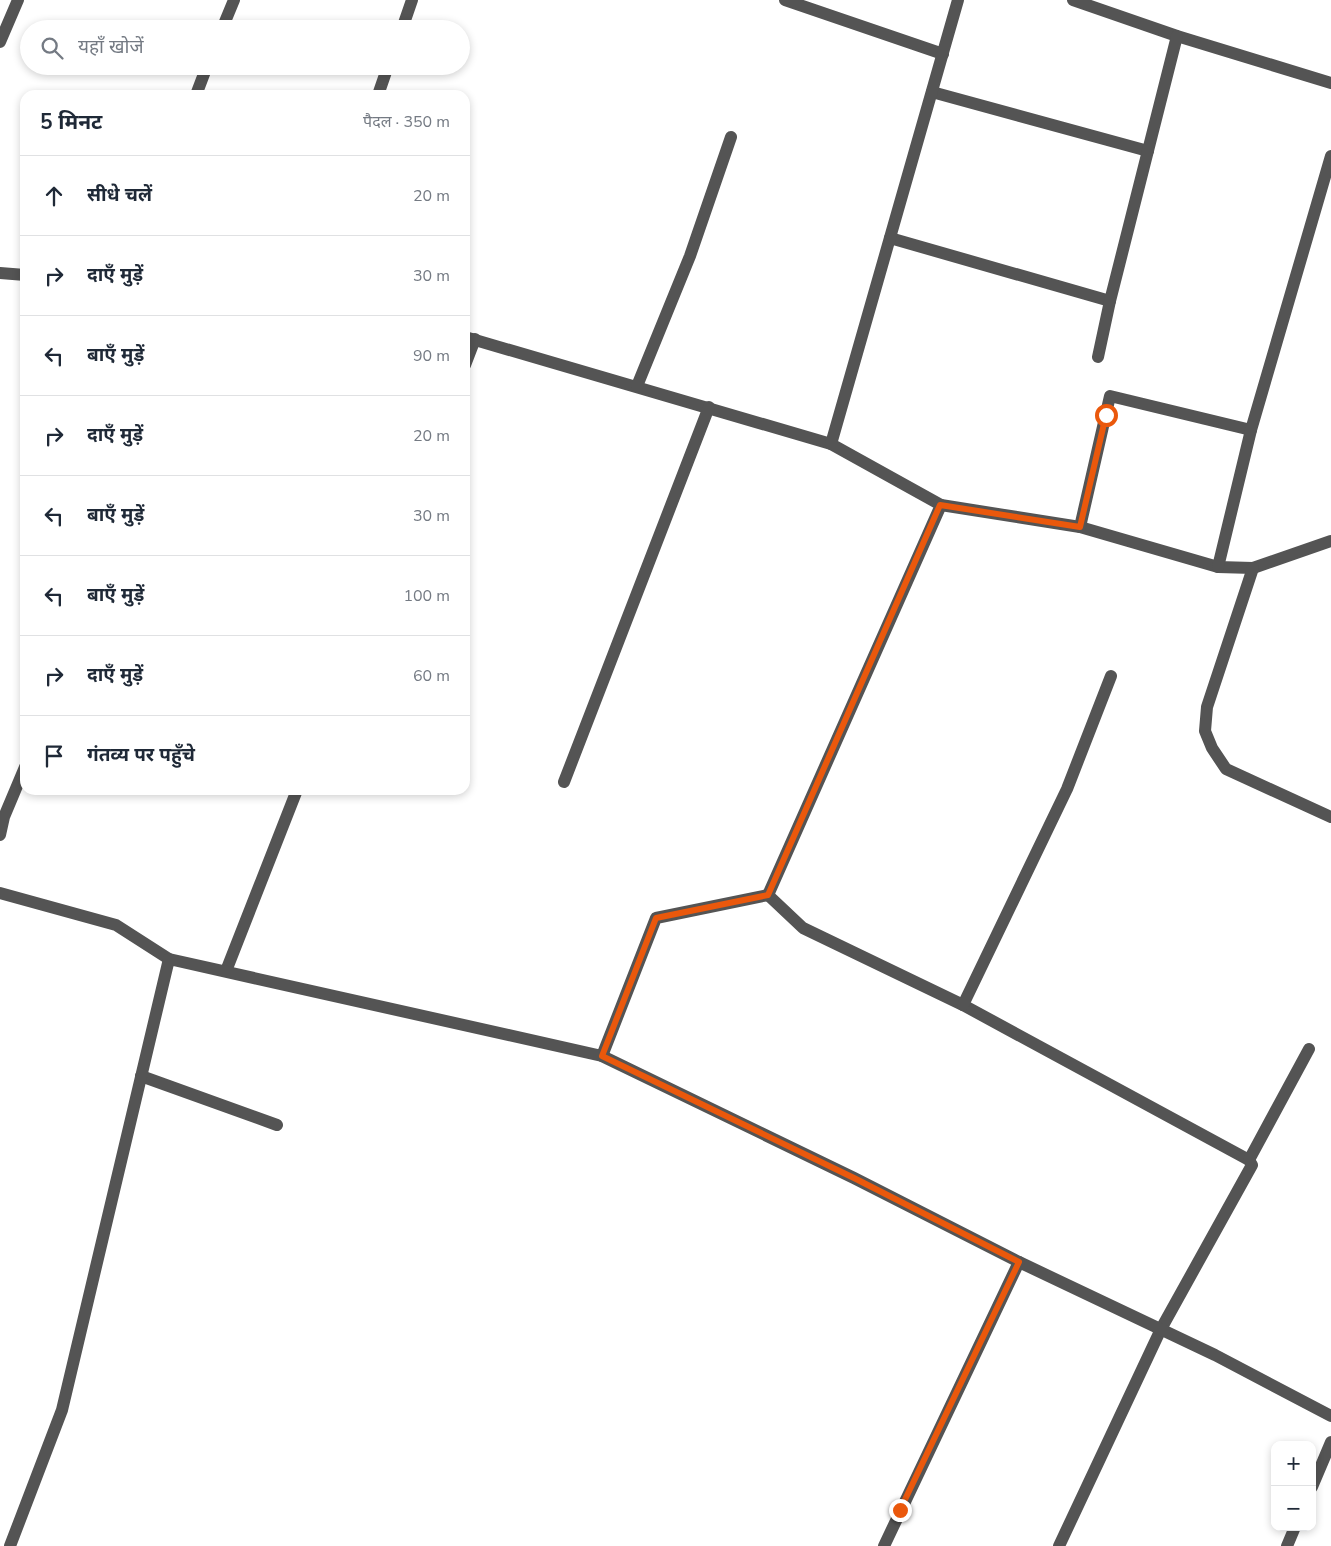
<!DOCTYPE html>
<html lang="hi">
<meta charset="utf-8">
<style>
:root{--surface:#fff;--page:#f2f2f3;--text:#1f2937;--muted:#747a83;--line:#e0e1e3}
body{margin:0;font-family:"Nunito Sans","Noto Sans Devanagari",sans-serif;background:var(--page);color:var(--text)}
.controls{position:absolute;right:15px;bottom:15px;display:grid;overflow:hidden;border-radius:10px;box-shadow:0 2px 8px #0003}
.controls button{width:45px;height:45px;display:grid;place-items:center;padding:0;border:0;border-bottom:1px solid var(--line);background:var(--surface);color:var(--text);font:25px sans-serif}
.stop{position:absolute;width:15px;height:15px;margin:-11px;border:4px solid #ea580c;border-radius:50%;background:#fff}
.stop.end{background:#ea580c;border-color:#fff;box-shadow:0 1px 5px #0008}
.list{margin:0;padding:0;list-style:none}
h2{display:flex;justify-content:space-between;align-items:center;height:65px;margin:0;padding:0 20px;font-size:21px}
h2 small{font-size:16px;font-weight:400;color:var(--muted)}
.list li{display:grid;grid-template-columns:32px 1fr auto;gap:15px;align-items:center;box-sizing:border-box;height:80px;padding:0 20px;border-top:1px solid var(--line)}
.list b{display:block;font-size:19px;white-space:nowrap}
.list em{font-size:16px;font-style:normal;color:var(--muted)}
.icon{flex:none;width:28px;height:28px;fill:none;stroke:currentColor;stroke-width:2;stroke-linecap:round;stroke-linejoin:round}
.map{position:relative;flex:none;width:1331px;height:1546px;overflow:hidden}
.search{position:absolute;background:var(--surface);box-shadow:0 2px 8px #0003;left:20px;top:20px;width:450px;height:55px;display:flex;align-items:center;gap:12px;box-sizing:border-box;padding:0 18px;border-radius:28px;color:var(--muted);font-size:19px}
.panel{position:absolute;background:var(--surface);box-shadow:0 2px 8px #0003;left:20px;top:90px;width:450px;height:705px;border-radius:15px}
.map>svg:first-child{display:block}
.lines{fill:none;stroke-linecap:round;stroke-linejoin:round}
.minor{stroke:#545454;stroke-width:12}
.route{stroke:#ea580c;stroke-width:6}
</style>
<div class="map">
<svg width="1331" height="1546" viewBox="0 0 1331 1546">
<rect width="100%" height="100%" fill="#fff"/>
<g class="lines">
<g class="minor">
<polyline points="785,0 943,54"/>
<polyline points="1073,0 1177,36 1331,83"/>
<polyline points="222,29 234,0"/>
<polyline points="402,29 412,0"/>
<polyline points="0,42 18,0"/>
<polyline points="932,92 1148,151"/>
<polyline points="196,95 207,66"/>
<polyline points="378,95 388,66"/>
<polyline points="890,238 1110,301"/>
<polyline points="0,273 25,275"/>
<polyline points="465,337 831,444"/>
<polyline points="1098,357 1110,301 1177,36"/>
<polyline points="465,365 475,339"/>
<polyline points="637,386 690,256 731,137"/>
<polyline points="941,505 1080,527 1218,567 1253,568 1331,541"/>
<polyline points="1080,527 1110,396 1251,430"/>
<polyline points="1218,567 1251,430 1331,156"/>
<polyline points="1253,568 1207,707 1205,731 1212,748 1226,769 1331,817"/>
<polyline points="564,782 709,407"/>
<polyline points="0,835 4,817 25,767"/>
<polyline points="0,893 116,925 169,959"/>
<polyline points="768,895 803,928 963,1005 1249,1160 1252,1165 1161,1329 1059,1546"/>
<polyline points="226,971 297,790"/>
<polyline points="963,1005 1067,789 1111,676"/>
<polyline points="602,1056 854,1178 1019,1262 1215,1355 1331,1416"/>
<polyline points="141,1076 277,1125"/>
<polyline points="1249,1160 1309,1049"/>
<polyline points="1312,1487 1331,1442"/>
<polyline points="10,1546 62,1410 169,959 602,1056 656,918 768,895 941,505 831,444 958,0"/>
<polyline points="884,1546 1019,1262"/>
<polyline points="1287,1546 1295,1527"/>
</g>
</g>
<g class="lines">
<polyline class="route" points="900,1510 1019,1262 854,1178 602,1056 656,918 768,895 940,505 1080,527 1106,415"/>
</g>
</svg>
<div class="controls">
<button>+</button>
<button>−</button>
</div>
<div class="stop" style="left:1106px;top:415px"></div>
<div class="stop end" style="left:900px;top:1510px"></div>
<div class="search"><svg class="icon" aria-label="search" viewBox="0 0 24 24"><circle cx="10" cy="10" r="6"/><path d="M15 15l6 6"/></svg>यहाँ खोजें</div>
<section class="panel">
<h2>5 मिनट<small>पैदल · 350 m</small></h2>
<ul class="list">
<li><svg class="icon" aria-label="ahead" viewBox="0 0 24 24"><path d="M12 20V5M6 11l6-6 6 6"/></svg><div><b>सीधे चलें</b></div><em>20 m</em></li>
<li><svg class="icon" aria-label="right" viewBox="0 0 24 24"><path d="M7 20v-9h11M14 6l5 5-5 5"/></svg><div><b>दाएँ मुड़ें</b></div><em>30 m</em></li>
<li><svg class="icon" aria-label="left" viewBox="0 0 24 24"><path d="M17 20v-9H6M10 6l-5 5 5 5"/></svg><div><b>बाएँ मुड़ें</b></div><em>90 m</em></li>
<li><svg class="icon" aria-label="right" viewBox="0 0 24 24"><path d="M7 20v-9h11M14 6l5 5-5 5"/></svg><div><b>दाएँ मुड़ें</b></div><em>20 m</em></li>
<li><svg class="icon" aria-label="left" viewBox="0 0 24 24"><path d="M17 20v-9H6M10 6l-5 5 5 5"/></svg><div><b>बाएँ मुड़ें</b></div><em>30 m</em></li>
<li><svg class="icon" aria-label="left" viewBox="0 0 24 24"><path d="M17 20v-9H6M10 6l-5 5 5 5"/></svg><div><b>बाएँ मुड़ें</b></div><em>100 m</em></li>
<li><svg class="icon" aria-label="right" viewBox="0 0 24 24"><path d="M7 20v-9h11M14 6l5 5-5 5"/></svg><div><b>दाएँ मुड़ें</b></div><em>60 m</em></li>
<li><svg class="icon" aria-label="arrive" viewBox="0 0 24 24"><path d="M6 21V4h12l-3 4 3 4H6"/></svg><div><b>गंतव्य पर पहुँचे</b></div></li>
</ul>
</section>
</div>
